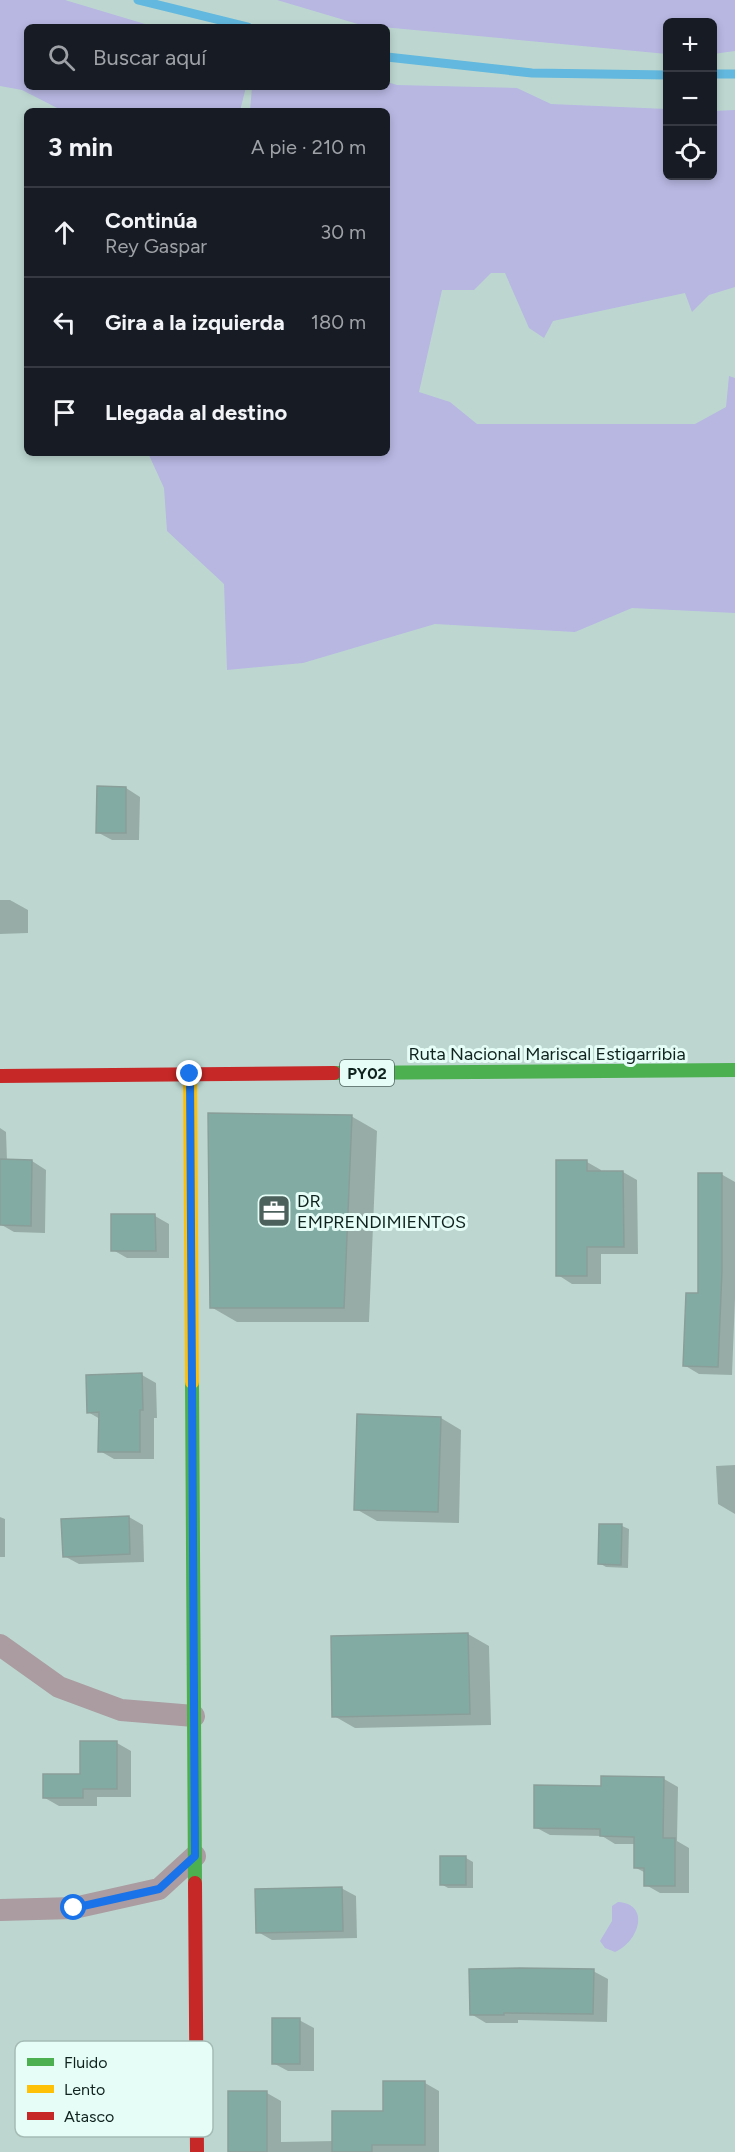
<!DOCTYPE html>
<html lang="es">
<meta charset="utf-8">
<style>
:root{--surface:#171b24;--page:#242831;--text:#f1f3f6;--muted:#9ea1a6;--line:#363941}
body{margin:0;font-family:Figtree,sans-serif;background:var(--page);color:var(--text)}
.controls{position:absolute;right:18px;top:18px;display:grid;overflow:hidden;border-radius:9px;box-shadow:0 3px 9px #0003}
.controls button{width:54px;height:54px;display:grid;place-items:center;padding:0;border:0;border-bottom:2px solid var(--line);background:var(--surface);color:var(--text);font:30px sans-serif}
.stop{position:absolute;width:18px;height:18px;margin:-14px;border:4px solid #1a73e8;border-radius:50%;background:#fff}
.stop.end{background:#1a73e8;border-color:#fff;box-shadow:0 2px 6px #0008}
.list{margin:0;padding:0;list-style:none}
h2{display:flex;justify-content:space-between;align-items:center;height:78px;margin:0;padding:0 24px;font-size:26px}
h2 small{font-size:20px;font-weight:400;color:var(--muted)}
.list li{display:grid;grid-template-columns:39px 1fr auto;gap:18px;align-items:center;box-sizing:border-box;height:90px;padding:0 24px;border-top:2px solid var(--line)}
.list b{display:block;font-size:22px;white-space:nowrap}
.list p{margin:0;font-size:20px;white-space:nowrap;color:var(--muted)}
.list em{font-size:20px;font-style:normal;color:var(--muted)}
.icon{flex:none;width:33px;height:33px;fill:none;stroke:currentColor;stroke-width:2;stroke-linecap:round;stroke-linejoin:round}
.map{position:relative;flex:none;width:735px;height:2152px;overflow:hidden}
.search{position:absolute;background:var(--surface);box-shadow:0 3px 9px #0003;left:24px;top:24px;width:366px;height:66px;display:flex;align-items:center;gap:15px;box-sizing:border-box;padding:0 21px;border-radius:9px;color:var(--muted);font-size:22px}
.panel{position:absolute;background:var(--surface);box-shadow:0 3px 9px #0003;left:24px;top:108px;width:366px;height:348px;border-radius:9px}
.map>svg:first-child{display:block}
.green{fill:#b7b7e2}
.shadow{fill:#0003}
.lines{fill:none;stroke-linecap:round;stroke-linejoin:round}
.stream{stroke:#62b8de;stroke-width:9}
.building{fill:#82aca3;stroke:#8a9e99;stroke-width:1.5}
.street{stroke:#aa9ca1;stroke-width:22}
.fast{stroke:#4caf50;stroke-width:14}
.slow{stroke:#ffc107;stroke-width:14}
.jam{stroke:#c62828;stroke-width:14}
.route{stroke:#1a73e8;stroke-width:8}
.labels{text-anchor:middle;stroke-width:6;stroke-linejoin:round;paint-order:stroke}
.shield{fill:#e5fdf6;stroke:#50645f;stroke-width:1.5}
.shield-label{font-size:16px;font-weight:bold;fill:#10221e}
.street-label{font-size:18px;fill:#10221e;stroke:#e5fdf6}
.poi-label{font-size:18px;fill:#10221e;stroke:#e5fdf6;text-anchor:start}
.key{fill:#e5fdf6;stroke:#a5bbb5;stroke-width:1.5}
.key-label{font-size:16px;fill:#10221e}
</style>
<div class="map">
<svg width="735" height="2152" viewBox="0 0 735 2152">
<rect width="100%" height="100%" fill="#bdd7d0"/>
<g class="green">
<polygon points="0,0 65,0 155,27 27,27 27,87 246,87 240,111 63,111 22,90 0,86"/>
<polygon points="277,0 735,0 735,51 713,54 712,22 668,22 667,54 361,25"/>
<polygon points="387,82 397,85 517,88 551,104 667,109 668,176 712,176 713,111 735,110 735,287 709,295 692,312 685,293 553,321 544,338 529,328 505,273 491,273 474,290 442,290 419,392 450,402 477,424 695,424 726,407 729,376 735,378 735,613 632,608 575,632 435,624 303,663 227,670 224,584 167,531 164,488 148,453 387,453 387,111 250,111 252,87 387,87"/>
<path d="M 618,1902 C 651,1904 639,1942 615,1952 L 605,1948 L 600,1941 L 612,1921 L 612,1906 Z"/>
</g>
<g class="shadow">
<polygon points="126,788 140,797 139,840 112,840 97,832"/>
<polygon points="0,900 10,900 28,910 28,933 0,934"/>
<polygon points="351,1116 377,1131 369,1322 237,1322 211,1307"/>
<polygon points="0,1128 6,1132 7,1161 32,1161 46,1170 45,1233 14,1232 0,1224"/>
<polygon points="587,1162 601,1170 601,1173 623,1172 637,1180 638,1254 601,1254 601,1284 572,1284 558,1275"/>
<polygon points="721,1174 735,1182 735,1298 732,1375 699,1374 684,1365 700,1295"/>
<polygon points="155,1216 169,1224 169,1258 127,1258 113,1250"/>
<polygon points="142,1375 156,1383 157,1418 154,1418 154,1459 114,1459 100,1451 100,1419 88,1412"/>
<polygon points="441,1418 461,1430 459,1523 377,1521 356,1509"/>
<polygon points="735,1465 735,1514 718,1504 716,1466"/>
<polygon points="0,1517 5,1519 5,1557 0,1557"/>
<polygon points="129,1517 143,1525 144,1562 79,1564 64,1556"/>
<polygon points="601,1525 622,1526 629,1529 628,1568 606,1567 599,1563"/>
<polygon points="468,1634 489,1646 491,1725 355,1728 334,1716"/>
<polygon points="81,1743 117,1743 131,1751 131,1797 97,1797 97,1806 59,1806 45,1798 81,1775"/>
<polygon points="664,1779 678,1787 677,1841 689,1848 689,1893 660,1893 646,1885 646,1873 636,1868 636,1844 615,1844 602,1836 550,1835 535,1827 602,1787"/>
<polygon points="466,1858 473,1862 473,1888 448,1888 441,1884"/>
<polygon points="341,1888 356,1896 357,1938 272,1940 258,1932"/>
<polygon points="593,1971 608,1979 607,2022 518,2020 518,2023 486,2023 471,2014"/>
<polygon points="299,2020 314,2028 314,2071 288,2071 273,2063"/>
<polygon points="385,2083 425,2083 439,2091 439,2152 229,2152 267,2093 281,2101 281,2142 334,2141 385,2113"/>
</g>
<g class="lines">
<g class="stream">
<polyline points="138,0 248,27"/>
<polyline points="387,57 532,73 668,75"/>
<polyline points="712,74 735,74"/>
</g>
</g>
<g class="building">
<polygon points="97,786 126,787 126,833 96,833"/>
<polygon points="208,1113 352,1115 344,1308 210,1308"/>
<polygon points="0,1159 32,1160 31,1226 0,1225"/>
<polygon points="556,1160 587,1160 587,1171 623,1171 624,1247 587,1247 587,1276 556,1276"/>
<polygon points="698,1173 722,1173 722,1270 718,1367 683,1366 686,1293 698,1293"/>
<polygon points="111,1214 155,1214 156,1251 111,1251"/>
<polygon points="142,1373 143,1410 140,1410 140,1452 98,1452 99,1412 87,1413 86,1375"/>
<polygon points="357,1414 441,1417 438,1512 354,1510"/>
<polygon points="129,1516 130,1554 63,1557 61,1519"/>
<polygon points="599,1524 622,1524 621,1565 598,1564"/>
<polygon points="468,1633 470,1714 332,1717 331,1636"/>
<polygon points="80,1741 117,1741 117,1789 83,1789 83,1798 43,1798 43,1774 80,1774"/>
<polygon points="601,1776 664,1777 663,1838 675,1838 675,1886 644,1886 644,1868 634,1868 634,1837 600,1836 600,1829 534,1828 534,1785 601,1786"/>
<rect x="440" y="1856" width="26" height="29"/>
<polygon points="342,1887 343,1931 256,1933 255,1889"/>
<polygon points="520,1968 594,1969 593,2014 504,2013 504,2015 470,2015 469,1969"/>
<rect x="272" y="2018" width="28" height="46"/>
<polygon points="383,2081 425,2081 425,2145 372,2145 372,2152 332,2152 332,2111 383,2111"/>
<rect x="228" y="2091" width="39" height="61"/>
</g>
<g class="lines">
<g class="street">
<polyline points="0,1645 59,1687 121,1710 194,1716"/>
<polyline points="0,1910 74,1908 159,1889 195,1856"/>
</g>
<g class="fast">
<polyline points="334,1073 735,1070"/>
<polyline points="192,1382 195,1883"/>
</g>
<polyline class="slow" points="190,1074 192,1382"/>
<g class="jam">
<polyline points="0,1076 334,1073"/>
<polyline points="195,1883 197,2152"/>
</g>
</g>
<g class="lines">
<polyline class="route" points="74,1908 159,1889 195,1856 190,1074"/>
</g>
<defs>
<symbol id="office-square" viewBox="-11 -11 22 22"><rect x="-9" y="-9" width="18" height="18" rx="4" fill="#4d615c" stroke="#e5fdf6"/><path d="M-6-3h4V-5.5h4V-3h4V5H-6ZM-1-4.5V-3h2v-1.5ZM-6 0V1H6V0Z" fill="#fff"/></symbol>
</defs>
<g fill-rule="evenodd">
<use href="#office-square" x="255" y="1192" width="38" height="38"/>
</g>
<g class="labels">
<rect class="shield" x="340" y="1060" width="54" height="26" rx="4.5"/>
<g class="shield-label">
<text x="367" y="1079">PY02</text>
</g>
<g class="street-label">
<text x="547" y="1060">Ruta Nacional Mariscal Estigarribia</text>
</g>
<g class="poi-label">
<text x="297" y="1207">DR<tspan x="297" dy="21">EMPRENDIMIENTOS</tspan></text>
</g>
</g>
<rect x="15" y="2041" width="198" height="96" rx="9" class="key"/>
<rect x="27" y="2058" width="27" height="8" fill="#4caf50"/>
<rect x="27" y="2085" width="27" height="8" fill="#ffc107"/>
<rect x="27" y="2112" width="27" height="8" fill="#c62828"/>
<g class="key-label">
<text x="64" y="2068">Fluido</text>
<text x="64" y="2095">Lento</text>
<text x="64" y="2122">Atasco</text>
</g>
</svg>
<div class="controls">
<button>+</button>
<button>−</button>
<button><svg class="icon" aria-label="locate" viewBox="0 0 24 24"><circle cx="12" cy="12" r="6"/><path d="M12 2v4M12 18v4M2 12h4M18 12h4"/></svg></button>
</div>
<div class="stop" style="left:74px;top:1908px"></div>
<div class="stop end" style="left:190px;top:1074px"></div>
<div class="search"><svg class="icon" aria-label="search" viewBox="0 0 24 24"><circle cx="10" cy="10" r="6"/><path d="M15 15l6 6"/></svg>Buscar aquí</div>
<section class="panel">
<h2>3 min<small>A pie · 210 m</small></h2>
<ul class="list">
<li><svg class="icon" aria-label="ahead" viewBox="0 0 24 24"><path d="M12 20V5M6 11l6-6 6 6"/></svg><div><b>Continúa</b><p>Rey Gaspar</p></div><em>30 m</em></li>
<li><svg class="icon" aria-label="left" viewBox="0 0 24 24"><path d="M17 20v-9H6M10 6l-5 5 5 5"/></svg><div><b>Gira a la izquierda</b></div><em>180 m</em></li>
<li><svg class="icon" aria-label="arrive" viewBox="0 0 24 24"><path d="M6 21V4h12l-3 4 3 4H6"/></svg><div><b>Llegada al destino</b></div></li>
</ul>
</section>
</div>
